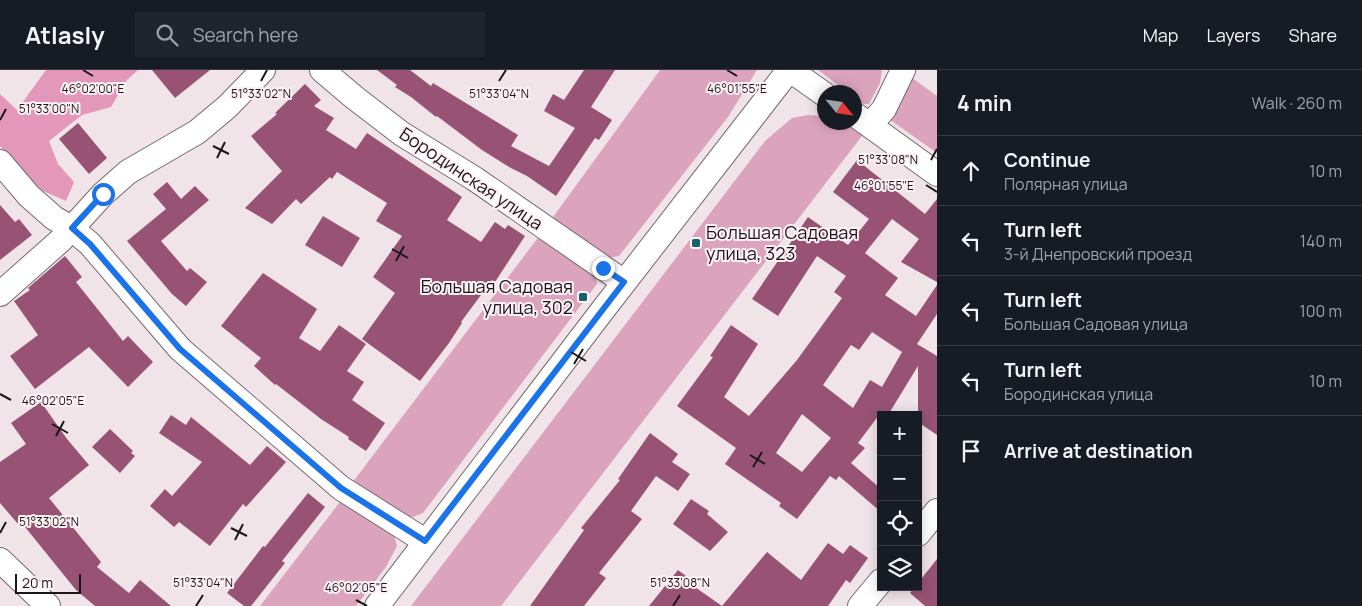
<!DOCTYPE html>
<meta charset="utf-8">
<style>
:root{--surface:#171b24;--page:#20242c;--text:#f1f3f6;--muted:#9ea1a6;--line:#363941}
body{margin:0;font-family:Manrope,sans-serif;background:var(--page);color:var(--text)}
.controls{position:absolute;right:15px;bottom:15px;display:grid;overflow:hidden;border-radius:0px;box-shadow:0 2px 12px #0003}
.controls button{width:45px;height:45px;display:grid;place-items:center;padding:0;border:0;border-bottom:1px solid var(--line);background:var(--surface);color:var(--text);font:25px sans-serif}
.compass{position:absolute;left:817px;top:15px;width:45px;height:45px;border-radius:50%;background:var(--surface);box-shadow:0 2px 12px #0003;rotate:120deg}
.scale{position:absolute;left:15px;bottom:12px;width:66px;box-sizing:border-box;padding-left:5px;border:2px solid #1b1719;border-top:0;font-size:14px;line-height:18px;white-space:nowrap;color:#1b1719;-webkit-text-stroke:4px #fef1f6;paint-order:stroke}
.stop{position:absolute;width:15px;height:15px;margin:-11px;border:4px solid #1a73e8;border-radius:50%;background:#fff}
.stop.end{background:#1a73e8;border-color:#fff;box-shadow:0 1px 5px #0008}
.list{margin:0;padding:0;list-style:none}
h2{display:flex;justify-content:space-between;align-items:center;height:65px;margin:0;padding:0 20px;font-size:21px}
h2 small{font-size:16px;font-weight:400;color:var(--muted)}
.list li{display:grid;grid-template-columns:32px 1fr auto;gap:15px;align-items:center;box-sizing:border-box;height:70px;padding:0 20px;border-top:1px solid var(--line)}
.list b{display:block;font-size:19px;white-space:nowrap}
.list p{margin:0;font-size:16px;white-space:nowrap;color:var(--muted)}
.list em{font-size:16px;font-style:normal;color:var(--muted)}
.icon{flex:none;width:28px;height:28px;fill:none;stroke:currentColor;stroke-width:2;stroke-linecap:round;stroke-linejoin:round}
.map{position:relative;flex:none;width:937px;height:536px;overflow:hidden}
header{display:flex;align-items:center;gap:30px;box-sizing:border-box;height:70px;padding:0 25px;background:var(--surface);border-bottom:1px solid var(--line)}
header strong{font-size:24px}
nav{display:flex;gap:28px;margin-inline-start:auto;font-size:18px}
.search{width:350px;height:45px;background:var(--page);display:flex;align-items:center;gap:12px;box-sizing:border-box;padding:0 18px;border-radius:0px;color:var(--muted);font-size:19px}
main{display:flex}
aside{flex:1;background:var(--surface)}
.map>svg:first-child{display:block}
.green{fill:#dba4bc}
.forest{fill:#e398ba}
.building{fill:#985374;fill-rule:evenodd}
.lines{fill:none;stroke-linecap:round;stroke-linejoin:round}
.minor-casing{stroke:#756a6e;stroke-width:26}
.minor{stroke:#fff;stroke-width:24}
.route{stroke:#1a73e8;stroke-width:6}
.ticks{fill:none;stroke:#1b1719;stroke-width:2}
.poi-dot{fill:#146368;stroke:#fef1f6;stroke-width:2}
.labels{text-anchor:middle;stroke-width:4;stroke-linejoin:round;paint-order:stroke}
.street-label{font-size:18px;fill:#1b1719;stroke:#fef1f6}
.poi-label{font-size:18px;fill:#1b1719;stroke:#fef1f6;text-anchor:start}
.ticks-label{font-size:12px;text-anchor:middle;fill:#1b1719;stroke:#fef1f6;stroke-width:4;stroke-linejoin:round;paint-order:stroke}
</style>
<header>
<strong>Atlasly</strong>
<div class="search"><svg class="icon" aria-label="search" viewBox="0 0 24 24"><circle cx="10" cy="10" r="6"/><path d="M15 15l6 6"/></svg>Search here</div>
<nav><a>Map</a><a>Layers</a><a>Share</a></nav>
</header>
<main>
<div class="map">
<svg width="937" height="536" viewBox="0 0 937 536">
<rect width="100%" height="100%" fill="#f1e4e9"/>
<g class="green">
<polygon points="660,0 757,0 728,47 619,186 600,189 548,154"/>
<polygon points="818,0 882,0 880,13 869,34 863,34 855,28 854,22 847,22"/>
<polygon points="908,5 937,26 937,83 889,49"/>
<polygon points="808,45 824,46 824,52 847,53 865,62 501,536 411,536 765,71 792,48"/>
<polygon points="540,165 596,206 597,214 423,443 413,447 401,445 352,413"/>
<polygon points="343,428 394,465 397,476 386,497 356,536 260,536"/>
</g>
<polygon class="forest" points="46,0 138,0 126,11 111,37 82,45 49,71 58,94 74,112 66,131 43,121 18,98 0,76 0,24 17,40"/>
<g class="building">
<polygon points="152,0 210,0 175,28"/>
<polygon points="377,0 410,0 431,16 433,13 518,65 511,76 549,96 575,58 544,41 553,24 564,30 584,0 615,0 591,37 612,50 599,70 595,68 556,126 527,106 509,97 482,80 437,46 436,47 411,27 395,17 397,15"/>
<polygon points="305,14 321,30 314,36 334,48 326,60 356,79 367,63 462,127 447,150 481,172 495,152 505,159 508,155 525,166 495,212 492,210 461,252 462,253 449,273 420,311 362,269 395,223 373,207 402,166 376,151 387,133 337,102 332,109 330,107 301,134 296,129 272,154 245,138 282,101 251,66 277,44 275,43"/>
<polygon points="78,53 107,88 89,104 59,69"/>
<path d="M 857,90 L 925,144 L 937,129 L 937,212 L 901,192 L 919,169 L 892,149 L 865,183 L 898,208 L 885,225 L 916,246 L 937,215 L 937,244 L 917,274 L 937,286 L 937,365 L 918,352 L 918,296 L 888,345 L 879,345 L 858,373 L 865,378 L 851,393 L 881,419 L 881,442 L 839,406 L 836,410 L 830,406 L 797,449 L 779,436 L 781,433 L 725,394 L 736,378 L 677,336 L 713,287 L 710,286 L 731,255 L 758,274 L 724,327 L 749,346 L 797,290 L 842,228 L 834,222 L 846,206 L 817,186 L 778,246 L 752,229 L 808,147 L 848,175 L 869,149 L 833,122 ZM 872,262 L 902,282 L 882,317 L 870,310 L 853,338 L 823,315 L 851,275 L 859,280 ZM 802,344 L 831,368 L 802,402 L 776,383 Z"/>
<polygon points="167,112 181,129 195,116 209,130 161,171 187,201 190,198 207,212 186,236 172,224 127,171 166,139 153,124"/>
<polygon points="0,135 15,152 19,149 32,165 0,190"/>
<polygon points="323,146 360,168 342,197 305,175"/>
<polygon points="65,186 82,207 76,212 123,271 128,266 153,292 128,317 89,277 35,319 10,286 38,265 14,231 30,220 28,218"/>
<polygon points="263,203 317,239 299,268 320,281 339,255 366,274 347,301 364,312 352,330 385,353 366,381 348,369 349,367 321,349 276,314 275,315 254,296 261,288 221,256"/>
<polygon points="41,332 67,369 89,395 49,428 101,492 97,497 129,523 140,510 171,536 95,536 76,520 21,452 18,454 0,433 0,392 26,374 11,353"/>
<polygon points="171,345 186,355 191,347 250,395 267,376 286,392 246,437 243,434 210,476 179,452 174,457 150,436 165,419 172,426 202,392 159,363"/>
<polygon points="110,359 133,381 131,383 135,386 120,403 92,377"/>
<polygon points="650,363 678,384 672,392 690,404 678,421 656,406 631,441 642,449 599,503 606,508 584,536 530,536 584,460 581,458 620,410 618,409"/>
<polygon points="308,423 325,437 282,491 285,493 251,536 244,536 227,523 263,476 265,477"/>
<polygon points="691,429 709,441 707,444 728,462 710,481 673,454"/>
<polygon points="828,473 843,484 850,475 868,488 850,513 846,510 828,536 722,536 767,482 801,510"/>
<polygon points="937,489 937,536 925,536 910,523 915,517 918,517 918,513"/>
<polygon points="678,500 694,512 692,515 722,536 649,536"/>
</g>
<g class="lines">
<defs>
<g id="minor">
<polyline points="322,0 355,28 402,64 475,109 624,212"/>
<polyline points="790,0 824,24"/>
<polyline points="854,44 937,104"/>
<polyline points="870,55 884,39 903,0"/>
<polyline points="0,92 29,126 54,148 71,158 90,174 180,279 341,418 425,471"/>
<polyline points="0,224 61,170 103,124 128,102 197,62 227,37 263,0"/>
<polyline points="918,464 937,441"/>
<polyline points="0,490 48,536"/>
<polyline points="377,536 602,241 789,0"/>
<polyline points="860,536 881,511"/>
</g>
</defs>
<use href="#minor" class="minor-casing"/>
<use href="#minor" class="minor"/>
</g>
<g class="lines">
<polyline class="route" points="103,124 72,158 90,174 180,279 341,418 425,471 624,212 603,198"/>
</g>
<path class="ticks" d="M 83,0 L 93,6M 727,0 L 737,6M 261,11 L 267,0M 499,11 L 506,0M 0,50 L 6,39M 213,76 L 229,84M 217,88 L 225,72M 931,90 L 937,79M 926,115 L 937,122M 392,179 L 408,188M 396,191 L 404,176M 571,282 L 586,291M 574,294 L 583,279M 0,324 L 11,330M 52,354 L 68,363M 56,366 L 64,351M 750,385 L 765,394M 753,397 L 762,382M 231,458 L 247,466M 0,463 L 6,452M 235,470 L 243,454M 356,530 L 367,536M 196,536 L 203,525M 673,536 L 680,525"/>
<g class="poi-dot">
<rect x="691" y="168" width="10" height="10" rx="2.5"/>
<rect x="578" y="222" width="10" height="10" rx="2.5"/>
</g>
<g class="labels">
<g class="street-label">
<text transform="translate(471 109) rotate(34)" y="6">Бородинская улица</text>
</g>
<g class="poi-label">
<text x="706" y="169">Большая Садовая<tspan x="706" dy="21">улица, 323</tspan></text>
<text x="573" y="223" text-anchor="end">Большая Садовая<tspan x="573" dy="21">улица, 302</tspan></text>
</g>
</g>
<g class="ticks-label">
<text x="93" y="23">46°02'00"E</text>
<text x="737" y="23">46°01'55"E</text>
<text x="261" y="28">51°33'02"N</text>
<text x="499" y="28">51°33'04"N</text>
<text x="49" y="43">51°33'00"N</text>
<text x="888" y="94">51°33'08"N</text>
<text x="884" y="120">46°01'55"E</text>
<text x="53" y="335">46°02'05"E</text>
<text x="49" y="456">51°33'02"N</text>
<text x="203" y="517">51°33'04"N</text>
<text x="680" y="517">51°33'08"N</text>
<text x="356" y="522">46°02'05"E</text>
</g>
</svg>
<div class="controls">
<button>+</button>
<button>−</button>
<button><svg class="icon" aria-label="locate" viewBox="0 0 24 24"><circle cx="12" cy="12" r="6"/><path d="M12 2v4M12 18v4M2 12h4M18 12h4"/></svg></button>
<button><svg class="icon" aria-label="layers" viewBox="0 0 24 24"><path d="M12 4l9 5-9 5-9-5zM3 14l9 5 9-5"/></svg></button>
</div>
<svg class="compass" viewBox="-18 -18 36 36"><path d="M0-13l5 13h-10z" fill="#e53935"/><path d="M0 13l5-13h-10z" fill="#9ea1a6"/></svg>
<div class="scale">20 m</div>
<div class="stop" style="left:103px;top:124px"></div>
<div class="stop end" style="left:603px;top:198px"></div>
</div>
<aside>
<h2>4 min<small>Walk · 260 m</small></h2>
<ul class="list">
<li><svg class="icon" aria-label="ahead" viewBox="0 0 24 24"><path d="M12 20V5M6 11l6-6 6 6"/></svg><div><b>Continue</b><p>Полярная улица</p></div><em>10 m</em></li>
<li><svg class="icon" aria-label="left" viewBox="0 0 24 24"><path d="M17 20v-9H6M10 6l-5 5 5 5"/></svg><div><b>Turn left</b><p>3-й Днепровский проезд</p></div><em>140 m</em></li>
<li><svg class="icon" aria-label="left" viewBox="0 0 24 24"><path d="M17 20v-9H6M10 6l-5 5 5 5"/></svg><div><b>Turn left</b><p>Большая Садовая улица</p></div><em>100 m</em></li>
<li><svg class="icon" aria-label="left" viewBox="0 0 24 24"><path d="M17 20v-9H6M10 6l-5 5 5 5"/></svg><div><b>Turn left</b><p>Бородинская улица</p></div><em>10 m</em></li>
<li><svg class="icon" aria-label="arrive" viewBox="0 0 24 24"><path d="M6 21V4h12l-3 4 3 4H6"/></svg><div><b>Arrive at destination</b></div></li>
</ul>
</aside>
</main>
